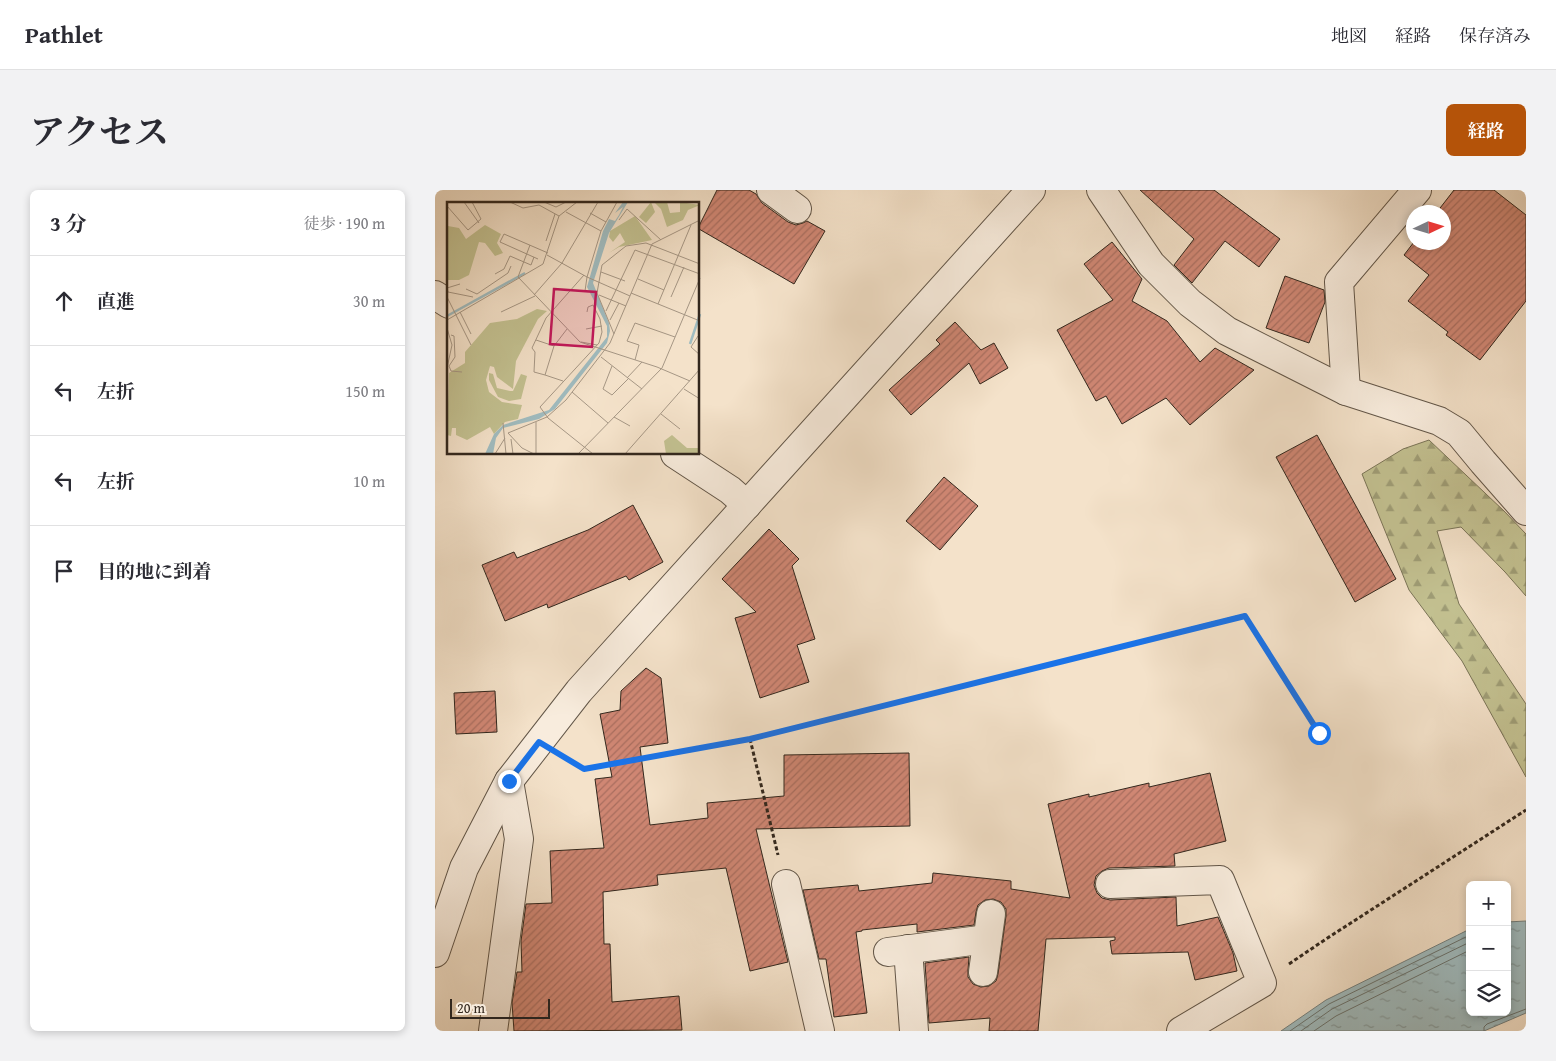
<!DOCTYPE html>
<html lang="ja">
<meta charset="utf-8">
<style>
:root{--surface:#fff;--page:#f2f2f3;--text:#2b2b33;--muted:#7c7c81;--line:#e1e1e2;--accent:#b45309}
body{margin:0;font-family:"Gentium Book Plus","Noto Serif JP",serif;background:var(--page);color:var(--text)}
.controls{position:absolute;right:15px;bottom:15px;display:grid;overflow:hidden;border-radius:8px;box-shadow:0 2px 8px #0003}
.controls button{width:45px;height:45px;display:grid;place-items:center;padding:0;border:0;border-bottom:1px solid var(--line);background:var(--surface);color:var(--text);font:25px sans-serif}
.compass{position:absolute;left:971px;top:15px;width:45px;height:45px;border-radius:50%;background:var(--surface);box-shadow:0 2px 8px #0003;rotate:86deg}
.scale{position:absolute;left:15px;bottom:12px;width:100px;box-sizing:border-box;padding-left:5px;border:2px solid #32271d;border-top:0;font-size:14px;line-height:18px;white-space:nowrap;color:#32271d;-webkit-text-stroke:4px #f8ecdd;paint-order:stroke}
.stop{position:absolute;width:15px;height:15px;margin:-11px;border:4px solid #1a73e8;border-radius:50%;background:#fff}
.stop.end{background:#1a73e8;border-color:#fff;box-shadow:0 1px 5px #0008}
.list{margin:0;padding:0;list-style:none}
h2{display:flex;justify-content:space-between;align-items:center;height:65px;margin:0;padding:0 20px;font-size:21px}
h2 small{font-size:16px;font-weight:400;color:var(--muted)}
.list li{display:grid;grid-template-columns:32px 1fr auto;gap:15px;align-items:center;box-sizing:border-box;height:90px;padding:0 20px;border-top:1px solid var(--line)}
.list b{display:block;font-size:19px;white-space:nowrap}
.list em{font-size:16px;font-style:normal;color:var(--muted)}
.icon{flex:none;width:28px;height:28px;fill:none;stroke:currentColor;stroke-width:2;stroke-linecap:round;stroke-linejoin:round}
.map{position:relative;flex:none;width:1091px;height:841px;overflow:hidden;border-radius:8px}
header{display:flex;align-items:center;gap:30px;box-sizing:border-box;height:70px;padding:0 25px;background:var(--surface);border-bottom:1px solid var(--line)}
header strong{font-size:24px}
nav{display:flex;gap:28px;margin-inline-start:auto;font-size:18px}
.intro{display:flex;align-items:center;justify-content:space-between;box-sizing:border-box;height:120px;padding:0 30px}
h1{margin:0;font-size:35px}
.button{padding:12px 22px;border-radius:8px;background:var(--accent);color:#fff;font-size:18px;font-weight:700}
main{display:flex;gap:30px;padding:0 30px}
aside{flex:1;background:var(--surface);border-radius:8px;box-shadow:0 2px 8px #0003}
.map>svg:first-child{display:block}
.forest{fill:url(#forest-firs);stroke:#7a7457}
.water{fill:url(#water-ripples);stroke:#74807f}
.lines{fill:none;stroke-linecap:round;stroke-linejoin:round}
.shore{stroke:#69726e;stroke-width:1}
.building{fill:url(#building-hatch);stroke:#32271d}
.minor-casing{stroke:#625648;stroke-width:30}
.path{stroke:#32271d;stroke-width:3;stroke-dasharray:4 2.5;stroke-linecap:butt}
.minor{stroke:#f8ecdd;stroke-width:28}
.route{stroke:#1a73e8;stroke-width:6}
.inset-river{fill:none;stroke:#a0bcc0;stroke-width:2.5}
.inset-road{fill:none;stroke:#a69785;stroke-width:1}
.view{fill:#c2185b;fill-opacity:0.15;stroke:#c2185b;stroke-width:2.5}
.inset-edge{fill:none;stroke:#32271d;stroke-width:2.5}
</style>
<header>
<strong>Pathlet</strong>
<nav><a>地図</a><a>経路</a><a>保存済み</a></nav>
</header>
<div class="intro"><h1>アクセス</h1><a class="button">経路</a></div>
<main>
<aside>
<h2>3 分<small>徒歩 · 190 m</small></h2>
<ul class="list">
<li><svg class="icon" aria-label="ahead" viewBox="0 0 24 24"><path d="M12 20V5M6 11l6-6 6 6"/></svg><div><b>直進</b></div><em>30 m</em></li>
<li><svg class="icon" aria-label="left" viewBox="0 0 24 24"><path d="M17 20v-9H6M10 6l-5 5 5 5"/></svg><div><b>左折</b></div><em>150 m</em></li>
<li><svg class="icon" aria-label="left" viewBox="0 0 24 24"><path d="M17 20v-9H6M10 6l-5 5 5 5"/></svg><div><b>左折</b></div><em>10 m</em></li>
<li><svg class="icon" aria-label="arrive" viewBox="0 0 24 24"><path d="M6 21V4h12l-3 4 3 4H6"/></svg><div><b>目的地に到着</b></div></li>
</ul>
</aside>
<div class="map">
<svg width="1091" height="841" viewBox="0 0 1091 841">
<defs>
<pattern id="forest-firs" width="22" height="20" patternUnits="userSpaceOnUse" patternTransform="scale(1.25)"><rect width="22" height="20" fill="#c3c191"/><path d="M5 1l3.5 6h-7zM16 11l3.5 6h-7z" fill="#9f9d76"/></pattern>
<pattern id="water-ripples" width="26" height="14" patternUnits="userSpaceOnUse" patternTransform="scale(1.25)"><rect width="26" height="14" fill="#a0bcc0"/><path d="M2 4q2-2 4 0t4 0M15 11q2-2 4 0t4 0" fill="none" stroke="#83999b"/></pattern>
<pattern id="building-hatch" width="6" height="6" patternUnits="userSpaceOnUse" patternTransform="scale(1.25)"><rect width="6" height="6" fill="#d08774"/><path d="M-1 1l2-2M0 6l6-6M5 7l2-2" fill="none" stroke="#a96e5f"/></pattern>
</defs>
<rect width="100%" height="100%" fill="#f4e2ca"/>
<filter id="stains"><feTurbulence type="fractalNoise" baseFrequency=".004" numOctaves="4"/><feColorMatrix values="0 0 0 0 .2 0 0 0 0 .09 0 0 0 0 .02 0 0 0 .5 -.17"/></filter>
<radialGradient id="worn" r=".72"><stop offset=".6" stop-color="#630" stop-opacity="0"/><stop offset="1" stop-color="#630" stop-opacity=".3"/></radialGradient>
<polygon class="forest" points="994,250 1069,321 1091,344 1091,406 1070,382 1026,337 1002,341 1024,414 1091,514 1091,587 1027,471 974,400 927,284 968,259"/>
<polygon class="water" points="1091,731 1091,823 1049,841 846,841 891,810 1035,739 1035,822 1072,822 1072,732"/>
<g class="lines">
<g class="shore">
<polyline points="855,841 894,814 1035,745"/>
<polyline points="866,841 897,819 1035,752"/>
<polyline points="879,841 901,826 1035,760"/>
<polyline points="1049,841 1049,837 1052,834 1091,819"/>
</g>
</g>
<g class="building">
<polygon points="282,0 314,0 321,4 327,13 353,32 361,35 368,33 372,31 390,41 359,94 264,39 264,36"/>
<polygon points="705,0 779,0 845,49 824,77 790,51 757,93 739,75 759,49"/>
<polygon points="1019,0 1059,0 1091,25 1091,111 1045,170 1011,145 1013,142 973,111 994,85 969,65 979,52 1008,52 1008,22 1002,22"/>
<polygon points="677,52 707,89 697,111 732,131 765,172 780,158 819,180 755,235 731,208 687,234 671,206 661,211 622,140 678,110 649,74"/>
<polygon points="850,86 889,100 890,112 874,153 831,138"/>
<polygon points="520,132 546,160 559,153 573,178 545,194 534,173 476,225 454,200 505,154 501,150"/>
<polygon points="882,245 961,389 920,412 841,267"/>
<polygon points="509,287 543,316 505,360 471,331"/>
<polygon points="198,315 228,372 194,390 191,386 113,418 112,414 70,431 47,375 79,362 82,368 153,340"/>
<polygon points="334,339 364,369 357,376 380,449 362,455 374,492 325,508 300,428 321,422 287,389"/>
<polygon points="211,478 226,488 233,553 205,557 215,635 273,628 272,613 349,606 349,565 474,563 475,636 321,639 353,772 315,781 291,678 222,685 223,695 168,702 169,754 175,754 177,812 244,806 247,840 79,841 77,813 82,782 87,782 86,751 91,714 117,713 115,661 169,658 160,589 177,587 165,524 185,520 186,501"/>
<polygon points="60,501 62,542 21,544 19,503"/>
<polygon points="775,583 791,651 739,664 740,676 674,678 667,681 661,686 659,695 662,703 667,708 675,710 741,707 742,736 783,727 798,763 802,781 760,790 753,762 677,764 675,751 680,750 680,747 611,749 603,841 554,841 555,828 494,833 490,773 534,767 533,780 533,787 538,794 546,797 554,796 561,791 563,784 571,726 571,719 566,712 558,709 550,710 543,715 541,722 539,735 482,742 482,734 427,740 427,741 421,742 432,823 399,827 391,769 384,769 368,700 423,695 424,701 497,693 498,683 576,691 576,699 635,708 613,614 654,604 654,607 714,593 714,597"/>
</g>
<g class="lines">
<defs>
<g id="minor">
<polyline points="336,0 362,19"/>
<polyline points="666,0 716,74 755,113 792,141 911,201 1004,231 1024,243 1048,272 1091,321"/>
<polyline points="0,105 14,114"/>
<polyline points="911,201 904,92 982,0"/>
<polyline points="240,264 295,300 312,315"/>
<polyline points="351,694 385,841"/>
<polyline points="675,694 785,690 827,793 746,841"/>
<polyline points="473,759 479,841"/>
<polyline points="453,762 552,749"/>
<polyline points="0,763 29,678 74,591 144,501 596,0"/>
<polyline points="548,782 556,724"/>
<polyline points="58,841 84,649 74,591"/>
</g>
</defs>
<use href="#minor" class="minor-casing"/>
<g class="path">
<polyline points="315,549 343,665"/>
<polyline points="131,568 149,579 315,549 810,425 884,543"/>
<polyline points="854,774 891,749 1091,620"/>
</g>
<use href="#minor" class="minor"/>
</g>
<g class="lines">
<polyline class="route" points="74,591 104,552 149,579 315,549 810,426 884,543"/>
</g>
<g transform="translate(12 12)">
<rect width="252" height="252" fill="#f4e2ca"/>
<path d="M 207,0 L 220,0 L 223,11 L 233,10 L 233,0 L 253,3 L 241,8 L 236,18 L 220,25 L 214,7 ZM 188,14 L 205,38 L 172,45 L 162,51 L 178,40 L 173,31 L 166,40 L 162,35 L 163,29 ZM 0,20 L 1,24 L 12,26 L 19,37 L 38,23 L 54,32 L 50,41 L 56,51 L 48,54 L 38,41 L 32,40 L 22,73 L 12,78 L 0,78 ZM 90,107 L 100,109 L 91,117 L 69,159 L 66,187 L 50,175 L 47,165 L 43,164 L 39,178 L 42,190 L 55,200 L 75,203 L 71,217 L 58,220 L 47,232 L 43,225 L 20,238 L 9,233 L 9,226 L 5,226 L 4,234 L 0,233 L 2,171 L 18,161 L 18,150 L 43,121 L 70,117 ZM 225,233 L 240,246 L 252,246 L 252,252 L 219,252 L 217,239 Z" fill="#c3c191"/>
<path d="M 42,171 L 46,172 L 50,186 L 63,189 L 66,189 L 74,172 L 80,174 L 74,197 L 62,199 L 51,195 L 42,178 Z" fill="#c3c191"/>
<path d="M 204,0 L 208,10 L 199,21 L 192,15 Z" fill="#c3c191"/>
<path d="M 176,0 L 181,0 L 162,31 L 146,81 L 162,121 L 163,129 L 160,141 L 108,207 L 92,217 L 56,226 L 49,236 L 46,252 L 38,252 L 47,232 L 56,223 L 102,208 L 160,135 L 160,124 L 140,85 L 156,29 L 162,17 L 168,19 L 172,13 L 176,5 L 168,11 Z" fill="#a0bcc0"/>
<path class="inset-river" d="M 0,114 L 78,71M 243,142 L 253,112"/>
<path class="inset-road" d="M 17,0 L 32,21M 63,0 L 76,6 L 92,3 L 112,14M 97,0 L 109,5 L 119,0M 170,0 L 154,29 L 140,75 L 183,94M 0,4 L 21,28 L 34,17 L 25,0M 119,10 L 154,29M 143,11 L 159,20M 172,18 L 180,7 L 214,38M 99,39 L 108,12M 83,43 L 71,75 L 133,140 L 210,165 L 243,179M 100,53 L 140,75 L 138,89M 91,57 L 53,40 L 57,32 L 101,51M 154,70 L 178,79M 48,72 L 57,67 L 63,54 L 84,63 L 87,55M 191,77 L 217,88M 13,82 L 0,86 L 1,90 L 26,95M 19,87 L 30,92 L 61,71 L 64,64M 184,91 L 253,119M 87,93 L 115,61 L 151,0M 152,93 L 179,104M 0,95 L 24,143M 224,95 L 237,65M 211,102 L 244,23M 159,109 L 188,48 L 253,72M 13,110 L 24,132M 54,110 L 88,94M 140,110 L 141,105 L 146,103 L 153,117 L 155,130 L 152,141 L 93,205 L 101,216 L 146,252M 0,118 L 96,62 L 112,14 L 130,0M 163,118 L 172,101M 0,126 L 5,143 L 0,166M 139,127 L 155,124M 167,132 L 150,91 L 155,63 L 179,44 L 199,41 L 253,62M 4,133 L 7,134 L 8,155 L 2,164 L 4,169 L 15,170M 251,134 L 244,145 L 253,153M 89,138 L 107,144M 134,140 L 150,143M 154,155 L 195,187M 188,158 L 192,143 L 180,139 L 188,121 L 228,135M 165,164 L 156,187 L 165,193 L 181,177M 98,173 L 87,170 L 88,150 L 85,146 L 99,116 L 137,73M 180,176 L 195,160M 116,179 L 98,173 L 107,144 L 120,127M 237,187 L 253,197M 125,190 L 161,221M 214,212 L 233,227M 167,215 L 183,224M 56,221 L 59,252M 61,231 L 100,215 L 119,198 L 163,141 L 205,42 L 253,18M 61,231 L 75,246 L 87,252M 64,237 L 66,252M 48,252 L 58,236M 89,252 L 89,220M 131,252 L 215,166 L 253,76M 178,252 L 253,167"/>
<path class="view" d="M 107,87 L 149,90 L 145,145 L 103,142 Z"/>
<rect width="252" height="252" class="inset-edge"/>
</g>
<rect width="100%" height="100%" filter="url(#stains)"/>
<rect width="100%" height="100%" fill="url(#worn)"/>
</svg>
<div class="controls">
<button>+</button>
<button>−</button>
<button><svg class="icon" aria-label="layers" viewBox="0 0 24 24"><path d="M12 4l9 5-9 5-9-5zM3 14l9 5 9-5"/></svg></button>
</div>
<svg class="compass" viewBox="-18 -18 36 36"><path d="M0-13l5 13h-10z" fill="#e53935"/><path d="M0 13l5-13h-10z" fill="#7c7c81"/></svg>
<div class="scale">20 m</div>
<div class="stop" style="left:884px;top:543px"></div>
<div class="stop end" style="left:74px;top:591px"></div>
</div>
</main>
